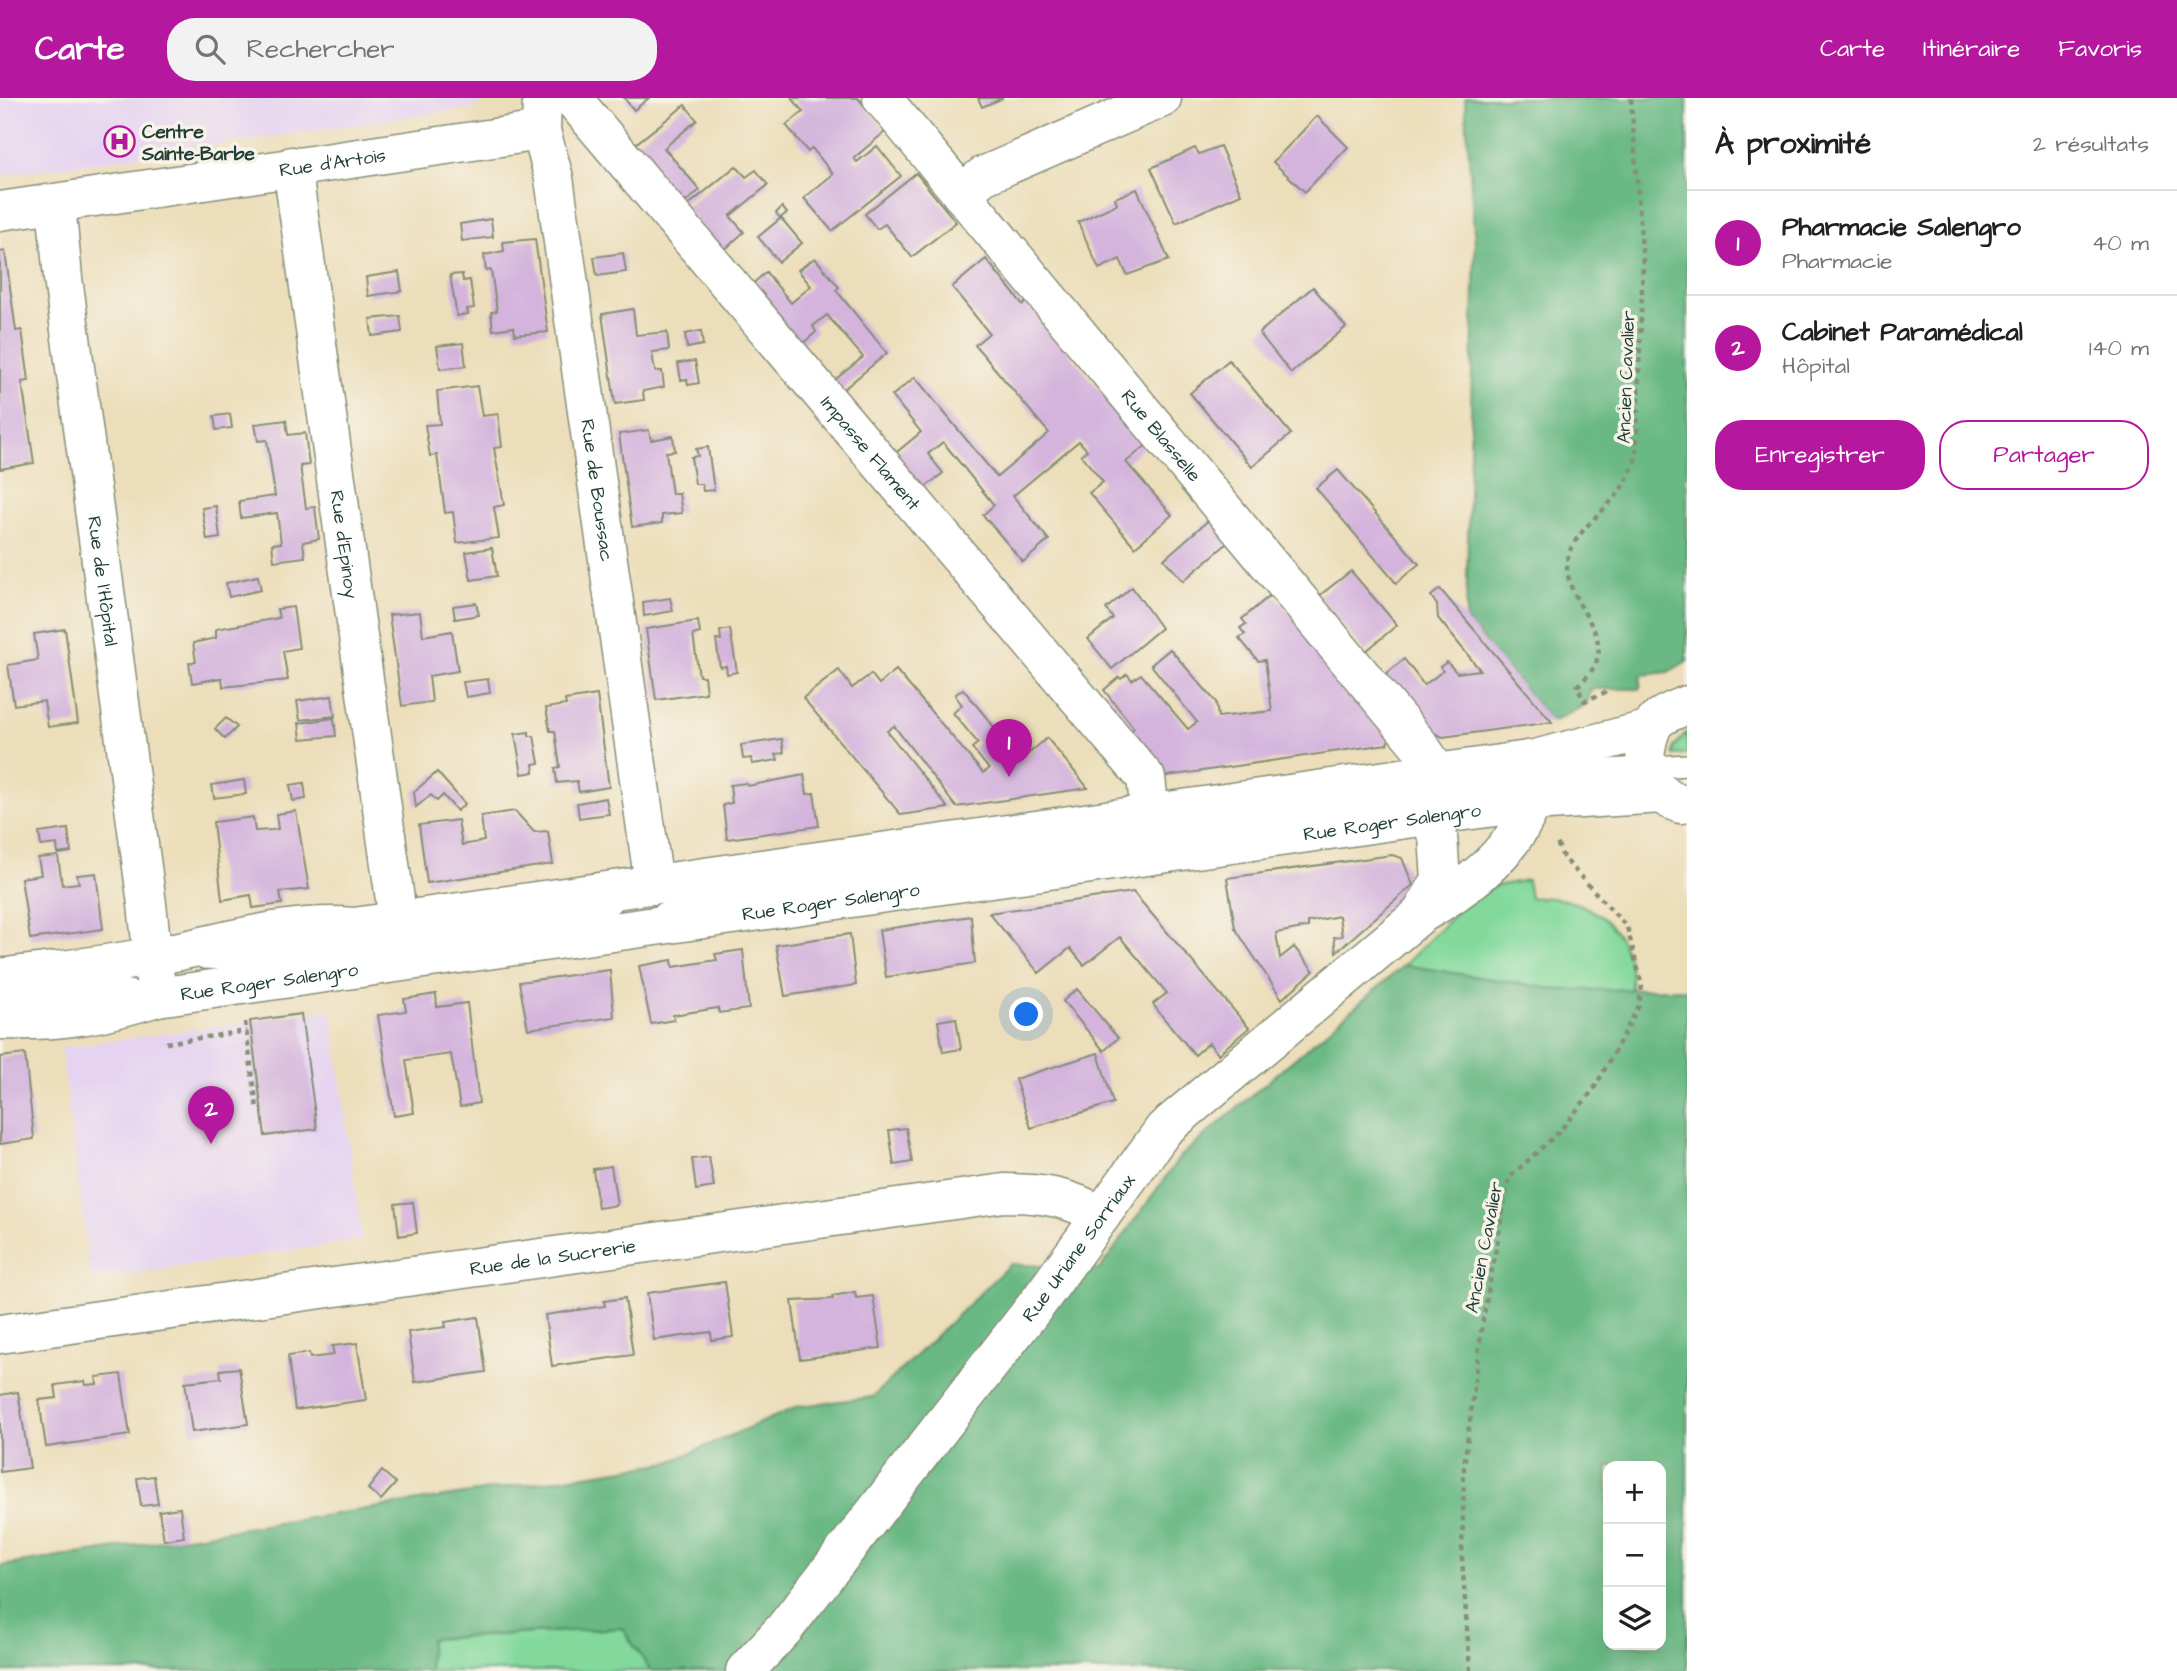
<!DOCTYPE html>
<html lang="fr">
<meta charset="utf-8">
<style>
:root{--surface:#fff;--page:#f2f2f2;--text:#202124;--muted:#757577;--line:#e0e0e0;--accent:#b5179e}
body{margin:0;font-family:"Architects Daughter",sans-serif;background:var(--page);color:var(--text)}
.controls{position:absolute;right:21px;bottom:21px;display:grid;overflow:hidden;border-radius:14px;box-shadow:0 7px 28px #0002}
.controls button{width:63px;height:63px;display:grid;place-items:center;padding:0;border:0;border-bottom:2px solid var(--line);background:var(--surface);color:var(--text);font:35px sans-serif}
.you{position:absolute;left:1027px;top:917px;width:24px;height:24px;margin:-18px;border:5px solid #fff;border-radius:50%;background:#1a73e8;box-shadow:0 0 0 10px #1a73e833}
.badge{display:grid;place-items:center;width:46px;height:46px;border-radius:50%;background:var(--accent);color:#fff;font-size:23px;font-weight:700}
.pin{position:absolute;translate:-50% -58px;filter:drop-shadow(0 2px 4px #0008)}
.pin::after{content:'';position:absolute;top:37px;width:24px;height:21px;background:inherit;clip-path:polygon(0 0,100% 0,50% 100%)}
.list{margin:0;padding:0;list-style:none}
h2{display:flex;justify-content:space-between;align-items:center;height:91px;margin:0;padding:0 28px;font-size:30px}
h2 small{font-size:23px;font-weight:400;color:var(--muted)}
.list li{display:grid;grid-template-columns:46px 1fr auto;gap:21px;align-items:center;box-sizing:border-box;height:105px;padding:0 28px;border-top:2px solid var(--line)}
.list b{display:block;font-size:26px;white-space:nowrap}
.list p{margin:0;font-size:23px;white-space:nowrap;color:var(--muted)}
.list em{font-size:23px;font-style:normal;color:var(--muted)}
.actions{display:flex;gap:14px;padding:21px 28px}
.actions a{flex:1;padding:16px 0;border:2px solid var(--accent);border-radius:28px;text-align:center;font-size:24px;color:var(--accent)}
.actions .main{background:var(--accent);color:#fff}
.icon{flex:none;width:38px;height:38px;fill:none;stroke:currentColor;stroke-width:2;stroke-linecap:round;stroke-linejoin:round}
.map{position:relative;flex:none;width:1687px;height:1573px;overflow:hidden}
header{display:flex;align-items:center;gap:42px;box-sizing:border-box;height:98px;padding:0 35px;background:var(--accent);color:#fff}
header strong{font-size:33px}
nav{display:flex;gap:38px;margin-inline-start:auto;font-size:24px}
.search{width:490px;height:63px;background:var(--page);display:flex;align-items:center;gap:18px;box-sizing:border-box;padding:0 24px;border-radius:28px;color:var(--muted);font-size:26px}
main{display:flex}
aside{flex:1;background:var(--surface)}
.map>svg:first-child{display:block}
.built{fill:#e5d3f1}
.green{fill:#83d99c;stroke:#518b68;stroke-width:2}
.forest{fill:#6ab984;stroke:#447b5c;stroke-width:2;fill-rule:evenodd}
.building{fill:#d4b4dd}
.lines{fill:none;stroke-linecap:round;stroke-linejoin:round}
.service-casing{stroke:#868e77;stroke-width:24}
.minor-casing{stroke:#868e77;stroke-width:41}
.tertiary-casing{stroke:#868e77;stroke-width:41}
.secondary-casing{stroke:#868e77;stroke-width:41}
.path{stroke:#868e77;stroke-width:4.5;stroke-dasharray:5 5;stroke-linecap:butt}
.service{stroke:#fff;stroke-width:21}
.minor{stroke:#fff;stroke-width:38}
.tertiary{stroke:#fff;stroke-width:38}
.secondary{stroke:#fff;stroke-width:38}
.labels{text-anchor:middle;stroke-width:7;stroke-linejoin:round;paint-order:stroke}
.poi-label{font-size:19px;font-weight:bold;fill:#1f3d34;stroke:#f7f3e8;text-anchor:start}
.street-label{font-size:19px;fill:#1f3d34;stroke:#f7f3e8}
</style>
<header>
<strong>Carte</strong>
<div class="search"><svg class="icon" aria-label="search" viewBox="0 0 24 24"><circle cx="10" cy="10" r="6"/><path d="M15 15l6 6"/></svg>Rechercher</div>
<nav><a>Carte</a><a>Itinéraire</a><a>Favoris</a></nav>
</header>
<main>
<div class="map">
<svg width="1687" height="1573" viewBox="0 0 1687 1573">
<rect width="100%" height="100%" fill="#f7f3e8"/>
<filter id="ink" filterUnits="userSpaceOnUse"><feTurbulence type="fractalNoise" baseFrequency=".0143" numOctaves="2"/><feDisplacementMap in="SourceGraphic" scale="14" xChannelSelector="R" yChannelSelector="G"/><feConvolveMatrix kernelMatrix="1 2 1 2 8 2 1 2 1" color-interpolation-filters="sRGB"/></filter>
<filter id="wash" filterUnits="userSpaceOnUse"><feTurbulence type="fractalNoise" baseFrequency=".00686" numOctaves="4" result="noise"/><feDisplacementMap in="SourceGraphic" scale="28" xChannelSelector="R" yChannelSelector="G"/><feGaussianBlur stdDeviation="1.57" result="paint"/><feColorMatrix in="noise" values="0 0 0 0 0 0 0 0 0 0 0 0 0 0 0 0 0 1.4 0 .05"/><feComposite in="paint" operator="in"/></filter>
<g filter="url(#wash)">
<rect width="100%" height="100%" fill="#ecdeba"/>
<g class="built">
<polygon points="0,0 484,0 478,9 0,78"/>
<polygon points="331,912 362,1142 91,1182 61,950"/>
</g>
<g class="green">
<polygon points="1687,634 1687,656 1673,657 1674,649"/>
<path d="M 1527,782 L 1530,800 C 1589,795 1635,831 1631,892 L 1559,892 L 1404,867 L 1473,798 L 1496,788 Z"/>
<polygon points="622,1530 651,1573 429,1573 429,1541"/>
</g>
<g class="forest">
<polygon points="1465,0 1687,0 1687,563 1668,574 1641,577 1640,591 1591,591 1587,606 1552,624 1466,522 1475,148"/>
<path d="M 1404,867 L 1559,892 L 1687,891 L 1687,1573 L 651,1573 L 622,1530 L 430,1541 L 429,1573 L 0,1573 L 0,1468 L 670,1364 L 799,1308 L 873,1299 L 1010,1166 L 1099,1172 L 1180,1059 ZM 1608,1368 L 1661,1368 L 1661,1547 L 1608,1547 Z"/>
</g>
<g id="blocks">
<g class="building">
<polygon points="624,0 649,0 634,12"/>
<polygon points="792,0 858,0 886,33 854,60 857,64 877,48 901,78 832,133 804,100 833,76 812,50 808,54 786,27 803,14"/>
<polygon points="978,0 1003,0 982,9"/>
<polygon points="685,7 697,22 664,50 700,92 682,107 633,48"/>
<polygon points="1317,18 1348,49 1305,94 1273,64"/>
<polygon points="1220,48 1241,96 1176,125 1151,70 1195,50 1199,56"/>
<polygon points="736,68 746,79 756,72 768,87 730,118 744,134 722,154 685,110"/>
<polygon points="916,75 956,124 912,159 885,126 877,131 865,116"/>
<polygon points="1137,91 1169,162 1127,177 1120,161 1099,171 1078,124 1117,106 1115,100"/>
<polygon points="782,109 787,115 780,120 776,115"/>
<polygon points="781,120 802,145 779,164 758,139"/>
<polygon points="491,121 493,139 462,143 460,126"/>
<polygon points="535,141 548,234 515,237 514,229 493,232 491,214 497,213 491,172 486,173 484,157 504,153 503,144"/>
<polygon points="5,153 16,233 22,232 29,283 22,284 34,365 0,371 0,154"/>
<polygon points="623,155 626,174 597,178 594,159"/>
<polygon points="815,160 839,189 836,192 887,255 839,295 831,285 863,259 827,217 813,228 816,234 800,248 749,189 766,174 791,205 811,188 798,172"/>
<polygon points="986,161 1023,207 1027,203 1123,321 1126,319 1149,345 1126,364 1172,417 1135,449 1089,395 1103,384 1081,357 1087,352 1079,343 1013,398 1049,442 1023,464 983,417 994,407 943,344 928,356 943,375 919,394 891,359 921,334 892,298 915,279 997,379 1049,335 975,247 989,235 952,189"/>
<polygon points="399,174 402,193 368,198 366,179"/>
<polygon points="462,176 463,183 470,182 474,210 467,211 468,216 457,218 450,177"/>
<polygon points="1313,189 1346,229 1291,275 1259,235"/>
<polygon points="633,211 636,237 667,234 669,252 652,254 655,273 662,273 664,289 643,293 644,302 615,306 602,216"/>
<polygon points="400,218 402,234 372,238 370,221"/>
<polygon points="701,233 703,247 687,250 685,236"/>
<polygon points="463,245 466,268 440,271 437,248"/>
<polygon points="1229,262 1291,336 1252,369 1190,295"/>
<polygon points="695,263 699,285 688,287 687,281 681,282 678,265"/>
<polygon points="477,288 482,318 498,316 502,349 494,350 504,407 494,409 499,440 457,445 453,414 445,415 437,357 430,358 425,327 440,326 437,293"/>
<polygon points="230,316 232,330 216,332 214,318"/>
<polygon points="286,322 288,337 305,335 309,367 300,368 306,410 315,409 319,441 303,444 305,459 274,463 272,446 281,445 277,415 241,420 239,403 275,398 267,342 258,343 255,326"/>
<polygon points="649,332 651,342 673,338 675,353 666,354 672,396 679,395 682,415 662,417 662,425 632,429 619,336"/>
<polygon points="708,349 714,392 703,393 702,386 695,386 691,359 698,358 696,351"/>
<polygon points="1338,372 1419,466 1396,485 1316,390"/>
<polygon points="216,408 220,440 207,442 202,410"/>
<polygon points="1211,420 1230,443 1183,483 1164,461"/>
<polygon points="492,450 497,478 471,482 466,454"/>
<polygon points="1351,473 1397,527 1365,554 1319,498"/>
<polygon points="258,478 261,492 229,499 226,485"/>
<polygon points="1132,489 1161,530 1112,571 1088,541 1113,520 1106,511"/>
<polygon points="1440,491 1552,624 1443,639 1434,635 1385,577 1404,561 1424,587 1443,573 1440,569 1447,564 1457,575 1480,572 1438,520 1437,507 1431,498"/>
<polygon points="1273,495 1391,637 1387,646 1161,679 1126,637 1134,630 1104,592 1119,579 1121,581 1127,576 1132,582 1141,576 1188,631 1197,624 1151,567 1170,551 1216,604 1218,619 1272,613 1265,562 1258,563 1239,540 1245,536 1240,530 1246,526 1242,521"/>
<polygon points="670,500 673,513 644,518 643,504"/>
<polygon points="476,505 479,517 455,521 453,508"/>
<polygon points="293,509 299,550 283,553 288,582 223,589 222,580 192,585 189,565 196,564 193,545 216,540 216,531 279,520 277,511"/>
<polygon points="420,514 423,538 452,533 458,573 429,578 432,604 402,608 389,517"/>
<polygon points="698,523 700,535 693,537 699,578 704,578 706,595 656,602 646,531"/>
<polygon points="65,531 78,625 48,629 44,603 14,607 8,567 38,562 34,536"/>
<polygon points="730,531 737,574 727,576 726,568 720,569 716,542 721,542 720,533"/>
<polygon points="839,572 852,590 871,576 879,586 896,572 983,675 989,671 972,650 978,645 953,615 962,607 955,597 963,591 1021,662 1047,640 1088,690 956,709 894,628 887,633 948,710 901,717 803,600"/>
<polygon points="488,581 490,595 466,599 463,584"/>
<polygon points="597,597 609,689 579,694 577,683 557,685 555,670 560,669 555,633 550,633 546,610 566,607 565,602"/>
<polygon points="332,598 335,618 300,622 297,603"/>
<polygon points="226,620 237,629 225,641 215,631"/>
<polygon points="334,620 336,638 301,641 299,625"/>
<polygon points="529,634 529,638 534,638 539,665 533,666 534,674 522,676 515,636"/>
<polygon points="782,641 784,655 776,656 778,662 752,666 751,660 743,661 741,647"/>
<polygon points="437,674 465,706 457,713 443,697 437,703 431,697 416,709 414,694"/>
<polygon points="804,677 807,696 814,695 819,728 727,741 723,707 732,705 730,687 746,685 748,688"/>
<polygon points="244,682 246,696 214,700 212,687"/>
<polygon points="304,685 306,701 293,703 290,687"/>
<polygon points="606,700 609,716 579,720 577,705"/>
<polygon points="296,713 309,791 280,794 282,806 253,810 251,797 222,802 213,724 253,719 255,733 272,732 278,731 276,716"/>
<polygon points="515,713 534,734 548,733 553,766 427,785 419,727 458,722 462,747 484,743 481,718"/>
<polygon points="68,731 71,754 58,756 57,746 41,748 39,735"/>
<polygon points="1392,757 1402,760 1413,787 1336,854 1334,839 1342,838 1339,818 1308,824 1308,829 1276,835 1280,860 1294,849 1314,873 1282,901 1235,830 1227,780"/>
<polygon points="58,758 62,787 79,785 77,777 96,775 103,831 30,841 21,780 41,777 38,760"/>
<polygon points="1133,794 1249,930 1218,956 1209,945 1195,957 1161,917 1153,906 1167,895 1120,839 1084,867 1070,850 1039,875 989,815"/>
<polygon points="971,818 975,865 886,879 879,832"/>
<polygon points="850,836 856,887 785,898 776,847"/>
<polygon points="743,852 749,911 719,915 718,910 673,917 674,922 651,926 639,868 672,862 673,869 717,862 715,856"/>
<polygon points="610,872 614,919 528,931 519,884"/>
<polygon points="1077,891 1118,940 1104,953 1063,903"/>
<polygon points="436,896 437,909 467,905 479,1005 460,1009 451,956 406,962 414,1015 394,1018 378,917 406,913 404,901"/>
<polygon points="301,916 317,1031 265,1038 250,923"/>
<polygon points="956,920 961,951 943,954 938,923"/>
<polygon points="1098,955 1113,1005 1031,1030 1015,981"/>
<polygon points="25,956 34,1041 0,1046 0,959"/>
<polygon points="906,1030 912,1064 894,1067 889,1032"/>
<polygon points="709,1059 714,1089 696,1092 692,1061"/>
<polygon points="611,1068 617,1107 598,1110 593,1071"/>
<polygon points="413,1104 417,1135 399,1138 395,1106"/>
<polygon points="725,1184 733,1239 712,1242 711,1234 654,1242 647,1195"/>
<polygon points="855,1194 856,1200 873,1198 881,1250 800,1261 792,1203 833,1201 832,1198"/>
<polygon points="625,1200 633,1257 552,1268 545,1217 605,1208 604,1203"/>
<polygon points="478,1219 486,1274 415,1284 408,1234 446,1229 445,1224"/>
<polygon points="357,1245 366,1302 295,1312 288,1258 309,1255 310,1260 334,1257 332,1248"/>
<polygon points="239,1270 248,1326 192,1334 185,1284 221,1280 220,1272"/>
<polygon points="121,1276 130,1337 46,1349 39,1302 57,1300 55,1287 85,1283 86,1287 97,1286 96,1279"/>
<polygon points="18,1294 30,1370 0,1374 0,1297"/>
<polygon points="382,1373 396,1385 381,1402 368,1391"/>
<polygon points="154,1378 158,1406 141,1408 137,1380"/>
<polygon points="180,1410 184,1439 164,1442 159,1413"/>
</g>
</g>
</g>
<g filter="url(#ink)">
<use href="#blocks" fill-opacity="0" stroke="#868e77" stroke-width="2"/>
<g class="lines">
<defs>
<g id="service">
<polyline points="654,824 678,804 1608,672 1687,667"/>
<polyline points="204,860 268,863 600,816 622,795"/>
<polyline points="0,901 98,887 143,896"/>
</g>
<g id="minor">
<path id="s1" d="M 542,0 L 541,33 L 554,80 L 654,787"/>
<path id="s2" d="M 572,0 L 1146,680 L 1150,716"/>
<path id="s3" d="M 882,0 L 1420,648 L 1438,675"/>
<path id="s4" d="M 292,68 L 398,823"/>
<polyline points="961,96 983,78 1162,0"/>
<path id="s5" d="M 56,106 L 63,180 L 147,806 L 157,899"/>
<path id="s6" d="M 0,113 L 541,33"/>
<path id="s7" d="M 0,1236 L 1004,1095 C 1041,1095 1070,1099 1101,1118"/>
</g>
<g id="tertiary">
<polyline points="1421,816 1441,782 1438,738 1427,718"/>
<path id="s8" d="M 745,1573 L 784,1531 L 1040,1202 L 1164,1031 L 1421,816 C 1466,791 1514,754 1532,704"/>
</g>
<g id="secondary">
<path d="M 1681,706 C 1651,697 1640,671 1648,641 C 1650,634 1652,627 1657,622 C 1665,615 1678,611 1687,607"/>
<path d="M 0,880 C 51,873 103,868 154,858 C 222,846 285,823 354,829 L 1535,661 L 1651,631"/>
<path id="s9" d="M 0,922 C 61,924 99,917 157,899 L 1427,718 L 1532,704 L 1663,696"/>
</g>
</defs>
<use href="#service" class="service-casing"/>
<use href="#minor" class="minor-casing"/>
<use href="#tertiary" class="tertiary-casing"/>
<use href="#secondary" class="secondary-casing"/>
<g class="path">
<path d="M 1606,594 L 1584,603 L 1577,588 C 1631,543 1567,515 1567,467 C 1567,441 1600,417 1616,398 C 1625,386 1631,374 1636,360 L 1643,165 L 1631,0"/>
<polyline points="245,924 257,1010 262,1010"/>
<polyline points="166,945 247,933"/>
<polyline points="1470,1573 1462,1460 1464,1369 1482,1227 1509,1080 1559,1034 1594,991 1639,908 1642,888 1627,829 1563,759 1556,742"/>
</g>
<use href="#service" class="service"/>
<use href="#minor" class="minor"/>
<use href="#tertiary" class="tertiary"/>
<use href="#secondary" class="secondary"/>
</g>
</g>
<defs>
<symbol id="hospital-ring" viewBox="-11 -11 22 22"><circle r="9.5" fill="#f7f3e8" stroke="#b5179e" stroke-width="1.5"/><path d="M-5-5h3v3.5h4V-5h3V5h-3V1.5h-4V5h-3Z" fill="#b5179e"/></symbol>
</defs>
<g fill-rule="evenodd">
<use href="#hospital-ring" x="102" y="26" width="35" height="35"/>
</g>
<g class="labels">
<g class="poi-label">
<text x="142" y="40">Centre<tspan x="142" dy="22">Sainte-Barbe</tspan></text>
</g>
<g class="street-label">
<text dy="7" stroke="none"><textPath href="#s6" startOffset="336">Rue d'Artois</textPath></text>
<text transform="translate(1625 279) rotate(-88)" y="7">Ancien Cavalier</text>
<text dy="7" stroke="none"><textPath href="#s3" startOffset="438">Rue Blasselle</textPath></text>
<text dy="7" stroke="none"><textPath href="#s2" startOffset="464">Impasse Flament</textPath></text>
<text dy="7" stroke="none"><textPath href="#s1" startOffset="397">Rue de Boussac</textPath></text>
<text dy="7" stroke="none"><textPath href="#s4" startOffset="382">Rue d'Epinoy</textPath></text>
<text dy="7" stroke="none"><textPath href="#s5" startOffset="380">Rue de l'Hôpital</textPath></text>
<text dy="7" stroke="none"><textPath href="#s9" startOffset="1407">Rue Roger Salengro</textPath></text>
<text dy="7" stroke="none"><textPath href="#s9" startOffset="840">Rue Roger Salengro</textPath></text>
<text dy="7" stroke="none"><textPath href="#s9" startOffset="273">Rue Roger Salengro</textPath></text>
<text dy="7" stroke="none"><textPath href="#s8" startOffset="539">Rue Uriane Sorriaux</textPath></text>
<text transform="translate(1483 1149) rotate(-79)" y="7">Ancien Cavalier</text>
<text dy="7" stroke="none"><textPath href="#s7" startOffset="558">Rue de la Sucrerie</textPath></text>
</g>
</g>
</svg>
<div class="controls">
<button>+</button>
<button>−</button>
<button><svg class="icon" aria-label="layers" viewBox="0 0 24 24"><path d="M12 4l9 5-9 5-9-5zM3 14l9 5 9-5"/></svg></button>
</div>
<div class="you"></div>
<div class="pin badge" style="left:1009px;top:679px">1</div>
<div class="pin badge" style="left:211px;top:1046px">2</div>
</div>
<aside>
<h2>À proximité<small>2 résultats</small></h2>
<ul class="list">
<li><span class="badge">1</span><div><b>Pharmacie Salengro</b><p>Pharmacie</p></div><em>40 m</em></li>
<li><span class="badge">2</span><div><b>Cabinet Paramédical</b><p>Hôpital</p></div><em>140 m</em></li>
</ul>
<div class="actions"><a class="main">Enregistrer</a><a>Partager</a></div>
</aside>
</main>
